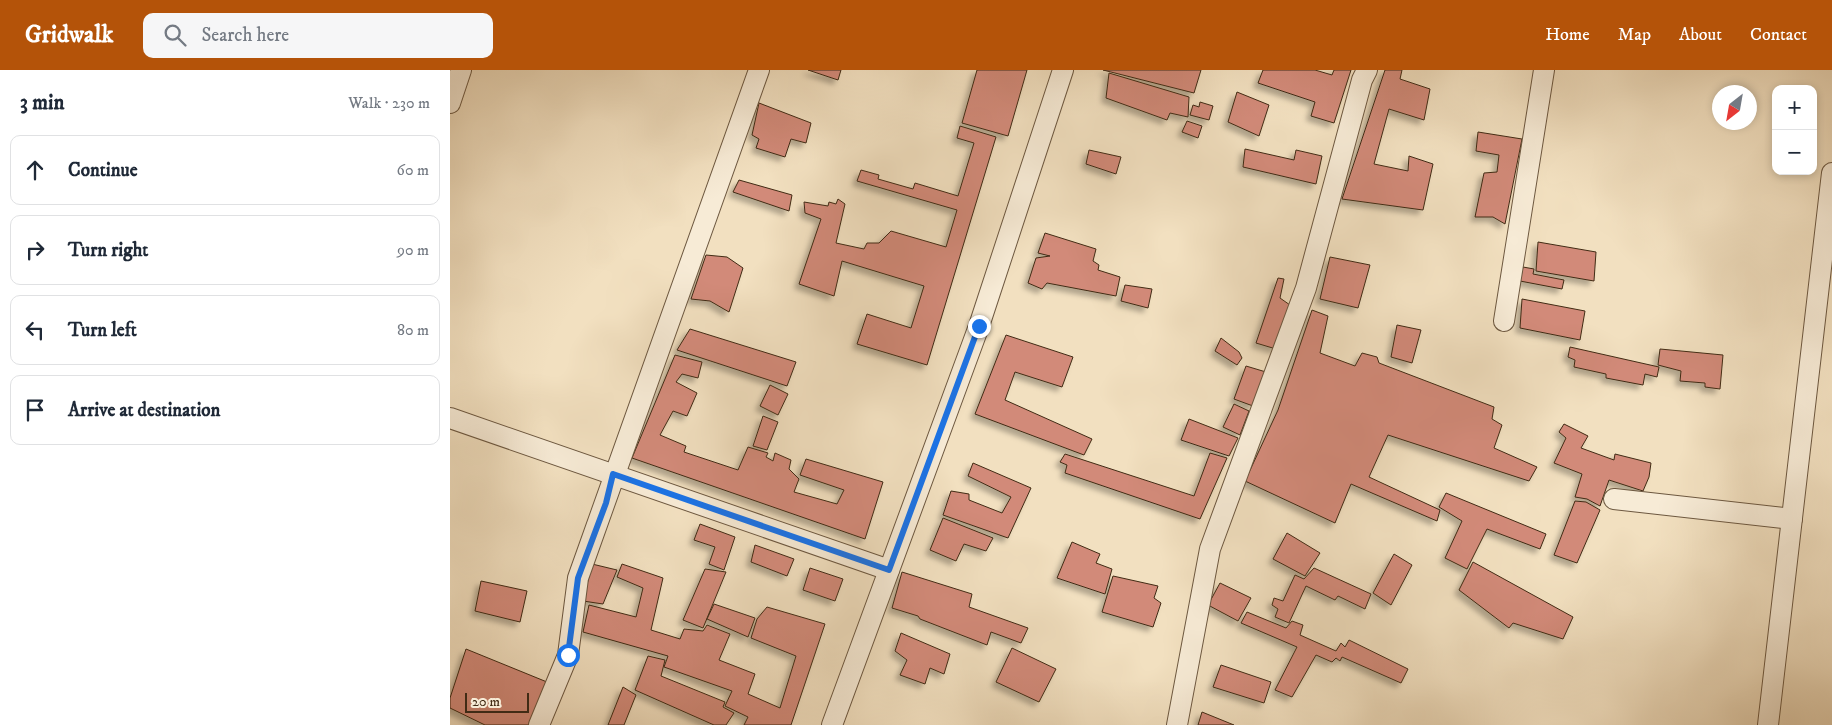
<!DOCTYPE html>
<meta charset="utf-8">
<style>
:root{--surface:#fff;--page:#f6f6f7;--text:#1f2937;--muted:#747a83;--line:#e0e1e3;--accent:#b45309}
body{margin:0;font-family:"IM FELL DW Pica",serif;background:var(--page);color:var(--text)}
.controls{position:absolute;right:15px;top:15px;display:grid;overflow:hidden;border-radius:10px;box-shadow:0 2px 8px #0003}
.controls button{width:45px;height:45px;display:grid;place-items:center;padding:0;border:0;border-bottom:1px solid var(--line);background:var(--surface);color:var(--text);font:25px sans-serif}
.compass{position:absolute;left:1262px;top:15px;width:45px;height:45px;border-radius:50%;background:var(--surface);box-shadow:0 2px 8px #0003;rotate:211deg}
.scale{position:absolute;left:15px;bottom:12px;width:64px;box-sizing:border-box;padding-left:5px;border:2px solid #412b15;border-top:0;font-size:14px;line-height:18px;white-space:nowrap;color:#412b15;-webkit-text-stroke:4px #f7ebd6;paint-order:stroke}
.stop{position:absolute;width:15px;height:15px;margin:-11px;border:4px solid #1a73e8;border-radius:50%;background:#fff}
.stop.end{background:#1a73e8;border-color:#fff;box-shadow:0 1px 5px #0008}
.list{margin:0;padding:0;list-style:none}
h2{display:flex;justify-content:space-between;align-items:center;height:65px;margin:0;padding:0 20px;font-size:21px}
h2 small{font-size:16px;font-weight:400;color:var(--muted)}
.list li{display:grid;grid-template-columns:32px 1fr auto;gap:15px;align-items:center;box-sizing:border-box;height:70px;margin:0 10px 10px;padding:0 10px;border:1px solid var(--line);border-radius:10px}
.list b{display:block;font-size:19px;white-space:nowrap}
.list em{font-size:16px;font-style:normal;color:var(--muted)}
.icon{flex:none;width:28px;height:28px;fill:none;stroke:currentColor;stroke-width:2;stroke-linecap:round;stroke-linejoin:round}
.map{position:relative;flex:none;width:1382px;height:655px;overflow:hidden}
header{display:flex;align-items:center;gap:30px;box-sizing:border-box;height:70px;padding:0 25px;background:var(--accent);color:#fff}
header strong{font-size:24px}
nav{display:flex;gap:28px;margin-inline-start:auto;font-size:18px}
.search{width:350px;height:45px;background:var(--page);display:flex;align-items:center;gap:12px;box-sizing:border-box;padding:0 18px;border-radius:10px;color:var(--muted);font-size:19px}
main{display:flex}
aside{flex:1;background:var(--surface)}
.map>svg:first-child{display:block}
.building{fill:#d28a79;stroke:#412b15;filter:url(#shadow)}
.lines{fill:none;stroke-linecap:round;stroke-linejoin:round}
.minor-casing{stroke:#6d5840;stroke-width:22}
.minor{stroke:#f7ebd6;stroke-width:20}
.route{stroke:#1a73e8;stroke-width:6}
</style>
<header>
<strong>Gridwalk</strong>
<div class="search"><svg class="icon" aria-label="search" viewBox="0 0 24 24"><circle cx="10" cy="10" r="6"/><path d="M15 15l6 6"/></svg>Search here</div>
<nav><a>Home</a><a>Map</a><a>About</a><a>Contact</a></nav>
</header>
<main>
<aside>
<h2>3 min<small>Walk · 230 m</small></h2>
<ul class="list">
<li><svg class="icon" aria-label="ahead" viewBox="0 0 24 24"><path d="M12 20V5M6 11l6-6 6 6"/></svg><div><b>Continue</b></div><em>60 m</em></li>
<li><svg class="icon" aria-label="right" viewBox="0 0 24 24"><path d="M7 20v-9h11M14 6l5 5-5 5"/></svg><div><b>Turn right</b></div><em>90 m</em></li>
<li><svg class="icon" aria-label="left" viewBox="0 0 24 24"><path d="M17 20v-9H6M10 6l-5 5 5 5"/></svg><div><b>Turn left</b></div><em>80 m</em></li>
<li><svg class="icon" aria-label="arrive" viewBox="0 0 24 24"><path d="M6 21V4h12l-3 4 3 4H6"/></svg><div><b>Arrive at destination</b></div></li>
</ul>
</aside>
<div class="map">
<svg width="1382" height="655" viewBox="0 0 1382 655">
<defs>
<filter id="shadow"><feDropShadow dx="-4.5" dy="4.5" stdDeviation="2.5" flood-color="#0004"/></filter>
</defs>
<rect width="100%" height="100%" fill="#f2e0c0"/>
<filter id="stains"><feTurbulence type="fractalNoise" baseFrequency=".004" numOctaves="4"/><feColorMatrix values="0 0 0 0 .2 0 0 0 0 .09 0 0 0 0 .02 0 0 0 .5 -.17"/></filter>
<radialGradient id="worn" r=".72"><stop offset=".6" stop-color="#630" stop-opacity="0"/><stop offset="1" stop-color="#630" stop-opacity=".3"/></radialGradient>
<g class="building">
<polygon points="358,0 391,0 388,10"/>
<polygon points="527,0 577,0 558,66 512,53"/>
<polygon points="653,0 751,0 744,23"/>
<polygon points="813,0 865,0 882,5 884,0 901,0 884,53 861,46 865,32 808,13"/>
<polygon points="935,0 952,0 950,9 980,19 974,50 939,39 924,94 958,101 959,86 983,94 973,140 892,129"/>
<polygon points="659,3 739,27 738,47 720,43 717,50 656,28"/>
<polygon points="787,22 819,35 809,66 778,52"/>
<polygon points="750,32 763,36 759,50 740,45 743,35 749,37"/>
<polygon points="309,33 361,53 356,73 341,69 335,87 306,78 309,69 302,65"/>
<polygon points="737,51 752,56 748,68 732,62"/>
<polygon points="510,56 546,67 477,295 407,274 417,244 461,258 474,216 392,191 384,226 349,214 371,149 355,143 354,132 378,136 379,132 386,134 388,129 395,134 386,173 414,179 417,173 429,173 441,161 496,177 507,140 407,111 411,100 429,105 428,109 463,119 465,113 508,126 524,73 507,68"/>
<polygon points="1028,62 1072,69 1055,154 1043,147 1025,147 1034,103 1047,102 1049,85 1026,81"/>
<polygon points="795,79 844,90 846,80 872,86 866,114 793,97"/>
<polygon points="639,80 671,87 666,104 636,94"/>
<polygon points="289,110 342,125 339,141 283,122"/>
<polygon points="595,163 646,179 643,191 649,195 648,200 670,207 666,226 597,213 592,219 578,213 586,188 600,186 588,183"/>
<polygon points="1088,172 1146,182 1144,211 1086,201"/>
<polygon points="256,185 277,187 293,198 279,242 260,231 241,229"/>
<polygon points="880,187 920,195 908,238 870,229"/>
<polygon points="1073,197 1084,199 1083,204 1114,210 1112,219 1070,211"/>
<polygon points="828,208 834,209 830,228 840,235 826,279 806,273"/>
<polygon points="675,215 702,219 698,238 671,231"/>
<polygon points="1072,229 1135,241 1130,270 1070,258"/>
<polygon points="862,240 878,246 870,283 905,296 912,283 927,287 929,293 1044,337 1042,349 1052,355 1044,378 1087,397 1079,411 938,365 919,407 990,440 987,451 901,414 885,453 795,411 828,340"/>
<polygon points="947,255 971,260 962,293 941,287"/>
<polygon points="240,259 346,292 337,316 227,280"/>
<polygon points="556,265 623,287 612,317 565,302 555,330 642,369 634,385 525,344"/>
<polygon points="771,268 789,282 792,288 787,295 765,281"/>
<polygon points="1120,277 1209,297 1207,307 1195,304 1193,315 1156,308 1156,304 1124,297 1125,290 1118,287"/>
<polygon points="1210,279 1273,285 1270,319 1255,317 1255,313 1230,311 1231,301 1208,295"/>
<polygon points="225,285 252,292 248,308 232,304 226,312 247,323 237,346 223,341 210,365 236,376 234,382 288,400 298,377 318,383 316,387 323,391 325,383 341,390 339,399 349,409 344,422 387,434 394,420 350,405 356,389 433,412 415,469 182,388"/>
<polygon points="796,296 816,302 803,336 784,329"/>
<polygon points="320,315 338,324 328,345 310,336"/>
<polygon points="784,334 799,341 790,365 773,357"/>
<polygon points="313,346 328,352 317,380 303,376"/>
<polygon points="739,349 788,368 779,386 731,370"/>
<polygon points="1114,354 1138,366 1131,378 1164,390 1165,384 1201,393 1199,407 1193,421 1159,410 1150,436 1137,429 1125,427 1132,404 1104,393 1116,368 1109,362"/>
<polygon points="760,383 777,388 750,449 615,403 617,395 610,392 615,384 744,426"/>
<polygon points="523,393 581,418 558,468 493,445 501,421 519,424 519,430 552,443 561,427 518,406"/>
<polygon points="996,423 1096,464 1090,479 1037,459 1017,499 995,488 1012,451 989,437"/>
<polygon points="1125,431 1136,432 1150,440 1127,493 1104,485"/>
<polygon points="493,448 543,468 536,481 514,474 506,491 480,480"/>
<polygon points="250,454 285,467 274,500 259,494 265,477 244,470"/>
<polygon points="837,463 870,483 855,506 823,489"/>
<polygon points="622,472 650,484 646,493 662,499 655,524 607,508"/>
<polygon points="305,475 344,489 337,506 301,492"/>
<polygon points="944,484 962,495 941,535 923,523"/>
<polygon points="1023,492 1123,547 1113,569 1063,553 1059,558 1009,520"/>
<polygon points="142,494 167,500 153,534 133,531"/>
<polygon points="172,494 213,508 201,560 230,569 234,559 253,561 257,555 280,564 269,590 305,604 298,624 330,638 346,586 301,568 307,549 317,537 375,554 341,655 294,655 298,647 275,636 282,621 214,597 218,586 133,562 139,535 186,547 193,518 167,507"/>
<polygon points="360,498 393,509 385,531 353,520"/>
<polygon points="864,498 921,524 915,539 888,526 885,530 856,516 839,553 825,547 828,539 822,535 824,528 833,531 845,505 854,509"/>
<polygon points="255,499 276,502 253,558 233,550"/>
<polygon points="452,502 522,524 519,537 578,558 571,573 541,562 537,575 470,549 468,546 442,538"/>
<polygon points="663,506 708,516 704,528 711,533 703,557 652,542"/>
<polygon points="31,511 77,521 70,552 25,541"/>
<polygon points="770,513 801,528 788,551 758,535"/>
<polygon points="264,534 305,548 298,567 257,549"/>
<polygon points="797,542 836,558 842,551 853,555 850,565 886,581 891,573 895,577 899,570 958,599 951,613 892,587 890,591 886,588 882,592 866,585 842,627 825,620 847,577 791,553"/>
<polygon points="451,563 500,584 494,604 480,598 475,614 450,605 457,590 445,581"/>
<polygon points="562,578 606,599 589,632 546,612"/>
<polygon points="16,579 97,612 81,655 35,655 0,638 0,628"/>
<polygon points="198,586 215,590 211,606 275,632 273,637 284,643 276,655 264,655 185,620"/>
<polygon points="771,595 821,612 814,633 763,617"/>
<polygon points="173,617 186,625 174,655 158,655"/>
<polygon points="752,642 784,655 748,655"/>
</g>
<g class="lines">
<defs>
<g id="minor">
<polyline points="0,33 11,0"/>
<polyline points="1054,251 1094,0"/>
<polyline points="0,348 439,500"/>
<polyline points="1164,429 1342,449"/>
<polyline points="89,655 118,585 128,508 309,0"/>
<polyline points="382,655 529,256 613,0"/>
<polyline points="727,655 760,479 856,218 912,10 917,0"/>
<polyline points="1318,655 1382,103"/>
</g>
</defs>
<use href="#minor" class="minor-casing"/>
<use href="#minor" class="minor"/>
</g>
<g class="lines">
<polyline class="route" points="118,585 128,508 156,433 163,404 439,500 529,256"/>
</g>
<rect width="100%" height="100%" filter="url(#stains)"/>
<rect width="100%" height="100%" fill="url(#worn)"/>
</svg>
<div class="controls">
<button>+</button>
<button>−</button>
</div>
<svg class="compass" viewBox="-18 -18 36 36"><path d="M0-13l5 13h-10z" fill="#e53935"/><path d="M0 13l5-13h-10z" fill="#747a83"/></svg>
<div class="scale">20 m</div>
<div class="stop" style="left:118px;top:585px"></div>
<div class="stop end" style="left:529px;top:256px"></div>
</div>
</main>
